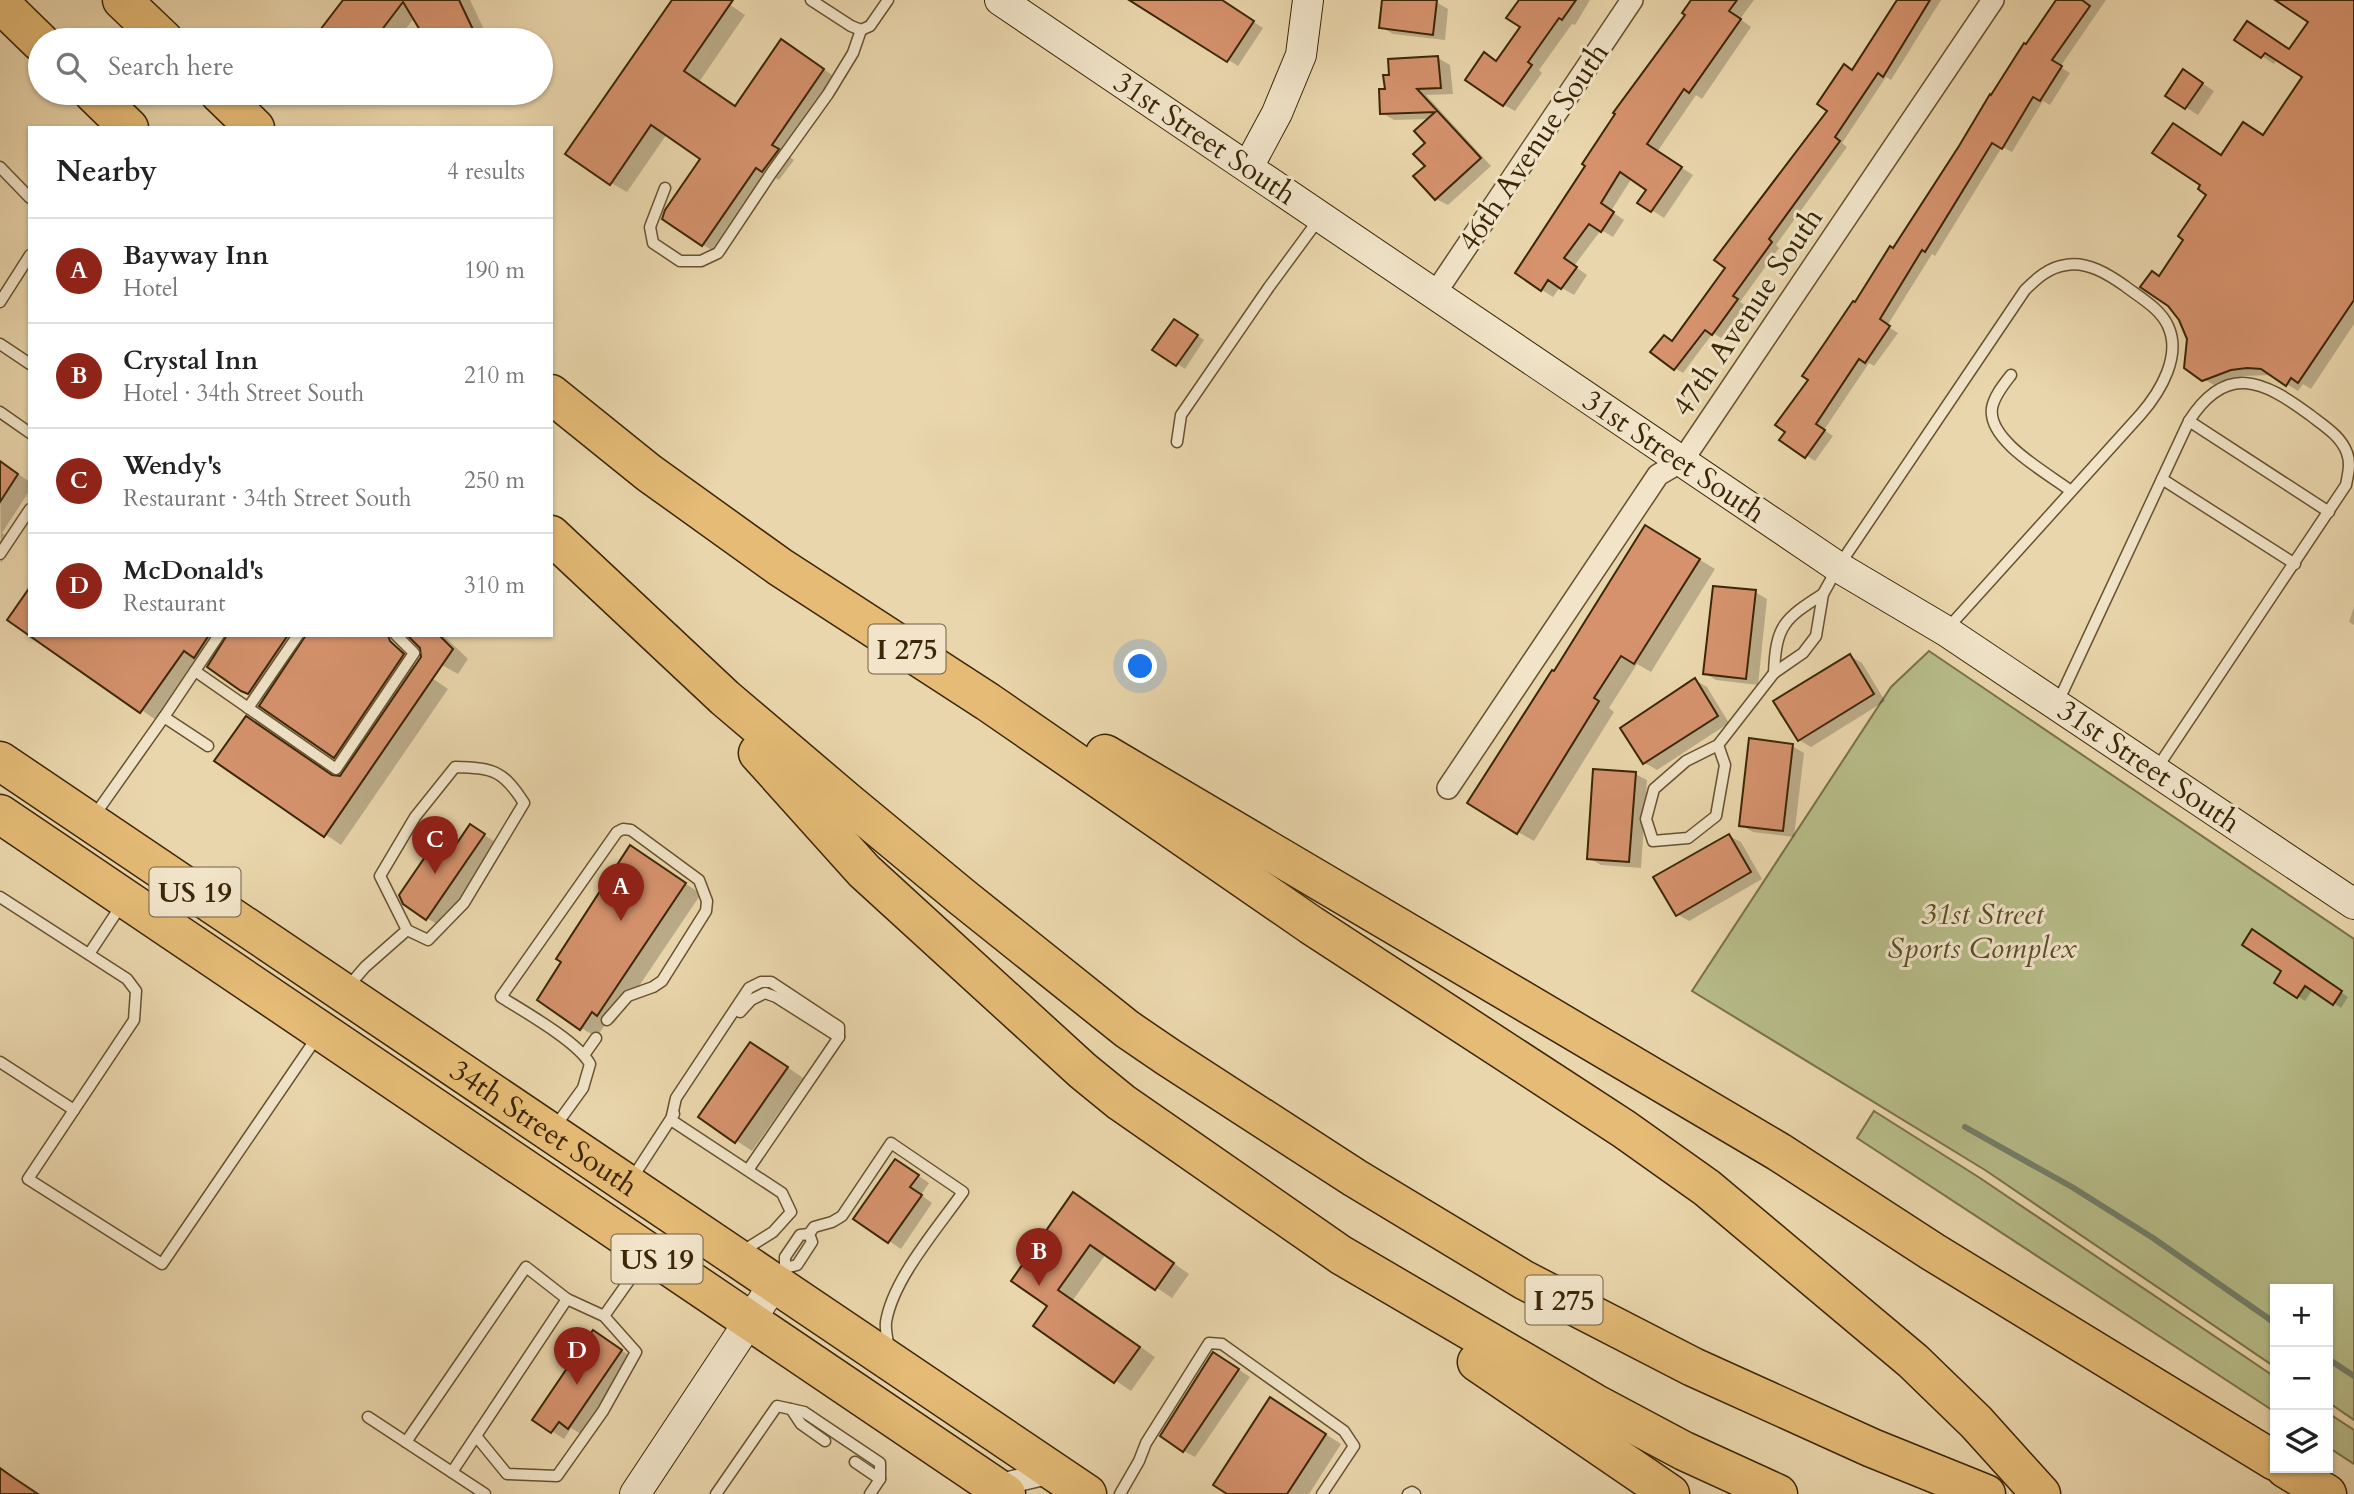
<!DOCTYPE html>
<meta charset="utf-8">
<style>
:root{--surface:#fff;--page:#f2f2f2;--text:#222;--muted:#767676;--line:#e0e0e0;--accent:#8f2418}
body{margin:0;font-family:Cardo,serif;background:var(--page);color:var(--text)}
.controls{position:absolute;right:21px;bottom:21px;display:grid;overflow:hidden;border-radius:0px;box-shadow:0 2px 5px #0004}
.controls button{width:63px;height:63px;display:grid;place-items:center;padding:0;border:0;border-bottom:2px solid var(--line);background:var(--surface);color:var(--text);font:35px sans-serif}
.you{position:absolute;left:1141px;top:667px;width:24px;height:24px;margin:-18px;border:5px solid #fff;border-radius:50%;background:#1a73e8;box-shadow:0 0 0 10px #1a73e833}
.badge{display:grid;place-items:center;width:46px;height:46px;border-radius:50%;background:var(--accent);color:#fff;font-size:23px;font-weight:700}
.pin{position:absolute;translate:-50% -58px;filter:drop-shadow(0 2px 4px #0008)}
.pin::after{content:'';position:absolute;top:37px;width:24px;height:21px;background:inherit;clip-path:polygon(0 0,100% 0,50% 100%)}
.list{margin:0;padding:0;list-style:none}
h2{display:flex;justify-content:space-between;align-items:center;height:91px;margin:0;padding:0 28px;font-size:30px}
h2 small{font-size:23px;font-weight:400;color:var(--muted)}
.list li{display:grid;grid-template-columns:46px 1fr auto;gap:21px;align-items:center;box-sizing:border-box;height:105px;padding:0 28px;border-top:2px solid var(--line)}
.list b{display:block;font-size:26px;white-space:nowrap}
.list p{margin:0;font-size:23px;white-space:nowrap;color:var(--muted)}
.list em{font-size:23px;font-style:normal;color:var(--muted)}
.icon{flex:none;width:38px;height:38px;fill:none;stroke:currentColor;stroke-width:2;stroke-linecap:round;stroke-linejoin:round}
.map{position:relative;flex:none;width:2354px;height:1494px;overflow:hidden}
.search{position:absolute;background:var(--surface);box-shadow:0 2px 5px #0004;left:28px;top:28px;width:525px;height:77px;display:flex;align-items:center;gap:18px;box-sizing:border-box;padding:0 24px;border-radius:38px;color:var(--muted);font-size:26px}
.panel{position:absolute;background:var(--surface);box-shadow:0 2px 5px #0004;left:28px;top:126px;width:525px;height:511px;border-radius:0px}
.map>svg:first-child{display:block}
.green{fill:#b7bd89;stroke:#797247;stroke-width:2}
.shadow{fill:#0003}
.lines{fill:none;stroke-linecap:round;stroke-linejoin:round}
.stream{stroke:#737e6a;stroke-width:6}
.building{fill:#d5926d;stroke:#3b2605;stroke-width:2}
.lane-casing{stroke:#67522f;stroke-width:13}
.street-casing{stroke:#67522f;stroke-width:24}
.secondary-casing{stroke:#3b2605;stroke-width:32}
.highway-casing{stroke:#3b2605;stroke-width:41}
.lane{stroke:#f1e4c9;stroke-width:10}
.street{stroke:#f1e4c9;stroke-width:21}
.secondary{stroke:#f1e4c9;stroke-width:30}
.highway{stroke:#e5bb76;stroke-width:38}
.labels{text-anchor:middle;stroke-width:6;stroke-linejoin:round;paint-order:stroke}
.shield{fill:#f1e4c9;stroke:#725f40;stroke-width:2}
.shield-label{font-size:28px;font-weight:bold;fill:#3b2605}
.street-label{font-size:30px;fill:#3b2605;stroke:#f1e4c9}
.park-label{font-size:30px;font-style:italic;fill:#5a4c26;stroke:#f1e4c9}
</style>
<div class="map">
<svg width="2354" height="1494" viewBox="0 0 2354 1494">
<rect width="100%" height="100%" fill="#ead6ac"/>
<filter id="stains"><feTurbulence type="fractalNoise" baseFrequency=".00286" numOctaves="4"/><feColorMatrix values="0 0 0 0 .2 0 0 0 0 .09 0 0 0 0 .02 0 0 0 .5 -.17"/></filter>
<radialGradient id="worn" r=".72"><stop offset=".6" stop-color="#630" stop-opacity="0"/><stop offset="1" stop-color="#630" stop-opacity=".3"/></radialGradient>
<g class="green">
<polygon points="1929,651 2354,939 2354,1420 2328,1402 2328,1289 2275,1289 2275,1367 1985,1170 1692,991 1891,687"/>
<polygon points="1874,1111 1980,1178 2275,1377 2275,1412 1857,1138"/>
<polygon points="2328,1413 2354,1430 2354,1464 2328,1447"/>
</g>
<g class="shadow">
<polygon points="345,0 470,0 489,40 428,40 415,17 397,40 328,40 320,34"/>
<polygon points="674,0 723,0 745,15 699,82 736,107 797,50 839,80 787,155 794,160 779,180 772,176 719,254 703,245 703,159 667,134 627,192 611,183"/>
<polygon points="1132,0 1199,0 1237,11 1263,28 1238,66"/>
<polygon points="1384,0 1423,0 1436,2 1448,9 1445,40 1393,34 1381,27"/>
<polygon points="1521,0 1590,0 1575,25 1572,24 1539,70 1542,73 1515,111 1504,105 1498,62 1523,27"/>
<polygon points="1693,0 1754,0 1740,19 1751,27 1702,99 1696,95 1657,152 1693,175 1664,218 1639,202 1648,189 1632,178 1611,211 1624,220 1613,237 1601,230 1574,266 1587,275 1574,295 1560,287 1553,297 1542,290"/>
<polygon points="1899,0 1941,0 1891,80 1886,77 1842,143 1847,147 1776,245 1779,248 1740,302 1745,305 1721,338 1713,333 1683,373 1675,368 1673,342 1727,268"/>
<polygon points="2058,0 2106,0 2060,67 2070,73 2050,105 2043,101 2012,152 2002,147 1935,256 1932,254 1887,326 1898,333 1874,366 1869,363 1824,430 1833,436 1815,461 1781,439 1787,431 1810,379 1856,305"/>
<polygon points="2278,0 2354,0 2354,324 2311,389 2303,384 2298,391 2272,375 2243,376 2216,386 2203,379 2189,339 2160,278 2186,239 2208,194 2203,185 2222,156 2264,137 2304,77 2277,59 2274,64 2236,39 2290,51 2310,22"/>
<polygon points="1438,58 1450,65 1453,94 1426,95 1491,166 1448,205 1436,199 1427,166 1430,119 1394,120 1382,113 1386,91"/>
<polygon points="2196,79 2214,91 2198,115 2168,96"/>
<polygon points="1182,325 1204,340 1185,369 1155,349"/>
<polygon points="0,462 30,482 30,490 2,533 15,541 1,563"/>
<polygon points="1661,536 1715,569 1651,672 1637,664 1609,708 1614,712 1534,841 1518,832 1554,674"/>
<polygon points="1755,592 1767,599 1758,685 1716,680 1704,673"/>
<polygon points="2354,607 2354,625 2349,622"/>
<polygon points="32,635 350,635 374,638 448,689 341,845 217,761 340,778 349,765 335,757 264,701 242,689 200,660 156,720"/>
<polygon points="412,635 443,635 468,659 458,674 442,665"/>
<polygon points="1850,656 1862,663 1885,701 1811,747 1799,740"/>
<polygon points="1695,680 1707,687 1729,723 1657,770 1645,763 1623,728"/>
<polygon points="1792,746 1804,753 1794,837 1753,832 1741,825"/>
<polygon points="1635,774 1647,780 1641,868 1601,865 1589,858"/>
<polygon points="470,826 500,845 443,928 427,918 439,841 454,850"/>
<polygon points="1729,836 1741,842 1762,879 1689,921 1677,914"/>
<polygon points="646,857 701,894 614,1023 608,1020 597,1037 581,1028"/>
<polygon points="2260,936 2348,997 2341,1008 2313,989 2305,1001 2276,982 2284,971"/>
<polygon points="767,1053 803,1078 752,1151 701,1117"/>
<polygon points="907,1168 929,1183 921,1195 932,1203 901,1249 856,1219"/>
<polygon points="1089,1203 1189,1274 1172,1298 1106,1254 1073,1300 1155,1357 1131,1391 1035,1326 1050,1306"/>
<polygon points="605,1339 633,1358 581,1434 571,1428 564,1439 534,1419"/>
<polygon points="1226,1361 1250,1377 1195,1457 1184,1451"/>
<polygon points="1287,1409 1341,1444 1309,1494 1230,1494"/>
</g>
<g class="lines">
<g class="stream">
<polyline points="1965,1127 2072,1187 2153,1238 2275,1323"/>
<polyline points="2328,1359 2354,1376"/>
</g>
</g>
<g class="building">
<polygon points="343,0 459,0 478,40 426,40 403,2 374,40 325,40 317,34"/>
<polygon points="672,0 733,0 684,71 735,106 781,39 824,69 772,145 779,149 762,172 756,168 702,246 662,219 665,210 700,159 651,125 610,185 565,154"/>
<polygon points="1129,0 1222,0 1254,21 1227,62"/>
<polygon points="1382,0 1437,0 1433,35 1379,28"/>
<polygon points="1519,0 1576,0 1562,20 1559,18 1528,62 1532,65 1503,106 1465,80 1484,52 1496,61 1520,27 1506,18"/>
<polygon points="1691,0 1737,0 1729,11 1741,19 1689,93 1684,89 1647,144 1682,167 1651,212 1637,203 1646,190 1620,172 1601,203 1614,212 1601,232 1589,224 1564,258 1577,267 1561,289 1548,280 1541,291 1515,273 1585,166 1582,164 1615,114 1613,113 1685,15 1682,13"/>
<polygon points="1897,0 1930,0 1883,77 1878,73 1835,137 1840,141 1769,239 1772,242 1733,296 1738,299 1712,335 1705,330 1674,370 1650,352 1664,335 1672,341 1725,268 1714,260 1827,111 1817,104 1844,64 1852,70"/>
<polygon points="2056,0 2082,0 2090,6 2052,60 2062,66 2040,101 2033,97 2002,149 1992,143 1925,252 1922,250 1880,319 1890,326 1865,363 1859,359 1816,424 1825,430 1805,458 1779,440 1785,432 1775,425 1808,380 1802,376 1824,344 1853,301 1855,302 1890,246 1893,248 1959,146 1990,94 1991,95 2024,43 2026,44"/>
<polygon points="2275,0 2354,0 2354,300 2298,383 2291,378 2286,386 2261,369 2247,368 2231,370 2202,381 2184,368 2187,339 2179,320 2168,306 2140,287 2152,271 2159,276 2183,240 2178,236 2206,195 2198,189 2200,185 2152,153 2173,123 2221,155 2243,122 2263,135 2302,77 2265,53 2261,58 2234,40 2247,21 2289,49 2308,22"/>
<polygon points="1438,56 1441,88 1417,89 1481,158 1435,200 1413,176 1425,166 1413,154 1425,143 1414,131 1435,112 1380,114 1379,89 1385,89 1383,75 1389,75 1388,59"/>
<polygon points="2183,69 2203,83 2185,109 2165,96"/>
<polygon points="1174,319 1198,335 1176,366 1152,350"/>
<polygon points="0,461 18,474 0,502"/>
<polygon points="1645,525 1700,559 1634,664 1621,656 1594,698 1599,701 1517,834 1467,803 1552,670 1554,671"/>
<polygon points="1713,586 1756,590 1746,679 1703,674"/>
<polygon points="30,587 30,635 209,635 194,658 184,651 140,713 7,620"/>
<polygon points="227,635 288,635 248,694 241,691 207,667"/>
<polygon points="306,635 388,635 390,641 404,654 334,758 259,706"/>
<polygon points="407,635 439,635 453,649 324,837 214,761 246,716 332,775 340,776 421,657 420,648"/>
<polygon points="1850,654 1874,694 1798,741 1773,701"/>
<polygon points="1695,678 1718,716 1643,764 1620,728"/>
<polygon points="1749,738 1793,744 1783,831 1739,826"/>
<polygon points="1593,769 1636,772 1629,862 1587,859"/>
<polygon points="470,824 485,834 426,920 403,904 399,895 438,838 453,849"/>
<polygon points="1729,834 1751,872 1676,916 1653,877"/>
<polygon points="630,845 686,883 597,1016 592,1012 580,1030 537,1000 561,962 556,959"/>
<polygon points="2252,929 2342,991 2333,1005 2305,986 2297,998 2274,983 2281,971 2242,945"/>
<polygon points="750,1042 788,1067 735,1143 698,1117"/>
<polygon points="895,1159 919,1175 910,1187 922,1195 888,1243 853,1219"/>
<polygon points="1073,1192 1174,1263 1155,1290 1090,1245 1058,1290 1140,1347 1114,1383 1033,1326 1047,1306 1011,1281"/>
<polygon points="593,1330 622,1350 568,1429 559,1422 551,1433 532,1420"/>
<polygon points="1213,1352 1239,1369 1183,1452 1160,1436"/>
<polygon points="1270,1397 1326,1434 1287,1494 1227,1494 1213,1485"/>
<polygon points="0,1468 14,1478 38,1494 0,1494"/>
</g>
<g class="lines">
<defs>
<g id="lane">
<polyline points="811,0 851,26 861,30 870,26 888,0"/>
<polyline points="0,167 30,198"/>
<polyline points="665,188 650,227 653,243 680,261 701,261 718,253 772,172 828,94 853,53 861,30"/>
<polyline points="0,302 30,255"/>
<polyline points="0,344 30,364"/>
<path d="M 2011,375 C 2004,384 1994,396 1992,408 C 1987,441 2049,474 2071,491"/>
<polyline points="0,412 30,433"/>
<polyline points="2189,421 2329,512"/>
<polyline points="1177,442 1181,415 1269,287 1319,219"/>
<polyline points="2162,479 2295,564"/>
<polyline points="0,554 30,509"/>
<polyline points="195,671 336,769 414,653 396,635"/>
<path d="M 1774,673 C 1776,625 1784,619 1823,594"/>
<path d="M 2058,702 L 2189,421 C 2226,363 2263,380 2310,415 C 2324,426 2341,436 2347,453 C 2351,464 2348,474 2346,485 L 2157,768"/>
<polyline points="248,708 298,635"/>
<polyline points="164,717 219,635"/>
<path d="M 1718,745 L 1725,765 L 1716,816 L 1688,838 L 1653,841 L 1646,819 L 1654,789 L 1686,761 L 1718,745 L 1774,673 L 1803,653 L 1816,636 L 1823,594 L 1838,567 L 2025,290 C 2036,279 2049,267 2066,265 C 2087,261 2108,274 2125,286 C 2139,297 2160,308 2168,326 C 2182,356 2160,392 2141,414 L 1946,630"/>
<path d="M 455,767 C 493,768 503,770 524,803 L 464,903 L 428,940 L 407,930 L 380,876 L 415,817 Z"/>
<polyline points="94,816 164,717 208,746"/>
<polyline points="0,897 127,979 136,991 134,1020 74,1110"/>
<polyline points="89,954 122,904"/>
<polyline points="347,988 365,967 407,930"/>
<polyline points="740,1012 751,1000 765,993 776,997 839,1037"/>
<polyline points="584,1055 596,1038"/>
<polyline points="0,1062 74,1110 28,1179 162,1264 317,1037"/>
<polyline points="671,1120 676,1098 749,988 761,982 771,982 839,1027 839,1037 748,1170"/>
<polyline points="671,1120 782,1193 791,1212 773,1232 741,1252"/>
<path d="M 554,1128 L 583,1088 L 590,1064 C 578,1042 525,1012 501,997 L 617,832 L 623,829 L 631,830 L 699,880 L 707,901 L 706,911 L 662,981 L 653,987 L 628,996 L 607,1020"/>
<polyline points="631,1180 674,1114"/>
<path d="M 809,1234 L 814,1227 L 832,1222 L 842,1216 L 891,1143 L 963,1192 C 937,1229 893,1279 886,1322 C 885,1331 888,1341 889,1349"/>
<polyline points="779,1277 785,1268 785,1257 800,1235 809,1234 812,1242 797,1265 785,1268"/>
<polyline points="604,1316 645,1258"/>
<polyline points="791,1409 801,1424 825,1441"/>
<polyline points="368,1417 485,1494"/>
<polyline points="406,1442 526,1267 567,1299"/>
<polyline points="855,1462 880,1479"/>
<polyline points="452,1472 567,1299 604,1316 636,1352 603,1411 557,1476 507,1474 476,1436"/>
<polyline points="716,1494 777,1406 804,1412 880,1463 880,1479 870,1494"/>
<polyline points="1120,1494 1139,1461 1146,1443 1209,1343 1222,1344 1344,1431 1354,1446 1322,1494"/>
<polyline points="1408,1494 1412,1492 1415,1494"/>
</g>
<g id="street">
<polyline points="1434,295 1632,0"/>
<polyline points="1448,788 1658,475 1682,461 1993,0"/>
<polyline points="994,1486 1054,1472"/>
</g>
<g id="secondary">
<polyline points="1000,0 1838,567 1946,631 2354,904"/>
<polyline points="1248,167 1277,113 1301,55 1308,0"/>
<polyline points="635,1494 774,1284"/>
</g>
<g id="highway">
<polyline points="122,0 164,40"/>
<polyline points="0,3 40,42"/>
<polyline points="93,93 129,128"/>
<polyline points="219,93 255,128"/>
<polyline points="551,394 649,473 780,567 988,702 1311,925 1624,1129 1707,1188 1913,1361 1976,1422 2041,1494"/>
<polyline points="551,535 725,698 845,800 962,897 1127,1029 1168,1057 1355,1178 1524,1280 1693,1367 1872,1448 1986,1494"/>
<polyline points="758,753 864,871 1083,1071 1121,1102 1341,1255 1594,1403 1684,1451 1778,1494"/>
<polyline points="1105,754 1779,1152 1933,1252 2275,1461"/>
<path id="s1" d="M 0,761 L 1087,1494"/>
<polyline points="0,814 1006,1494"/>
<polyline points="1477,1362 1670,1494"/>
<polyline points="2285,1468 2327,1494"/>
</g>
</defs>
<use href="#lane" class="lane-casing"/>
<use href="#street" class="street-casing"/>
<use href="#secondary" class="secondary-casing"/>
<use href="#highway" class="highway-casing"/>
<use href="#lane" class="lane"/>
<use href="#street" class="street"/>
<use href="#secondary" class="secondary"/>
<use href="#highway" class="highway"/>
</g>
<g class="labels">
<g class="shield">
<rect x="868.5" y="624.5" width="77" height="49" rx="5"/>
<rect x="149.5" y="867.5" width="91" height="49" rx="5"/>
<rect x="611.5" y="1234.5" width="91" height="49" rx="5"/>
<rect x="1525.5" y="1275.5" width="77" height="49" rx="5"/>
</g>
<g class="shield-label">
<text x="907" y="659">I 275</text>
<text x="195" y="902">US 19</text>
<text x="657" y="1269">US 19</text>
<text x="1564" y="1310">I 275</text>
</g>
<g class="street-label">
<text transform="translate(1205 138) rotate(34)" y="10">31st Street South</text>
<text transform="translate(1533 147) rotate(-56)" y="10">46th Avenue South</text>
<text transform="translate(1747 312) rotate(-56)" y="10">47th Avenue South</text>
<text transform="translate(1674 456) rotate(34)" y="10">31st Street South</text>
<text transform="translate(2149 766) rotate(34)" y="10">31st Street South</text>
<text dy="10" stroke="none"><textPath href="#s1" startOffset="656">34th Street South</textPath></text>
</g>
<g class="park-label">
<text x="1982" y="924">31st Street<tspan x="1982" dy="34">Sports Complex</tspan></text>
</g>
</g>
<rect width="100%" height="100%" filter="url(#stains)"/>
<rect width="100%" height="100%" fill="url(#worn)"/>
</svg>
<div class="controls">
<button>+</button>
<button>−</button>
<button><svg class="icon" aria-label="layers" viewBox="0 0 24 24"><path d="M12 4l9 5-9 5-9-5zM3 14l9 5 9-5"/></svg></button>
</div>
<div class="you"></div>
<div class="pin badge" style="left:621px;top:921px">A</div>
<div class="pin badge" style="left:1039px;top:1286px">B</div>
<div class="pin badge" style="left:435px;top:874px">C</div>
<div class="pin badge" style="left:577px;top:1385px">D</div>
<div class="search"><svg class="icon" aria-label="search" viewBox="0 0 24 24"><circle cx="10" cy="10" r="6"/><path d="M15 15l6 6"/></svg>Search here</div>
<section class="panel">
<h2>Nearby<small>4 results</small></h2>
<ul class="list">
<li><span class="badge">A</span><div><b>Bayway Inn</b><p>Hotel</p></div><em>190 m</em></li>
<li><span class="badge">B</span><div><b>Crystal Inn</b><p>Hotel · 34th Street South</p></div><em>210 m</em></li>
<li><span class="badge">C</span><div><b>Wendy's</b><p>Restaurant · 34th Street South</p></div><em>250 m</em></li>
<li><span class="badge">D</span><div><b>McDonald's</b><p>Restaurant</p></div><em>310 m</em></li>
</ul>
</section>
</div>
